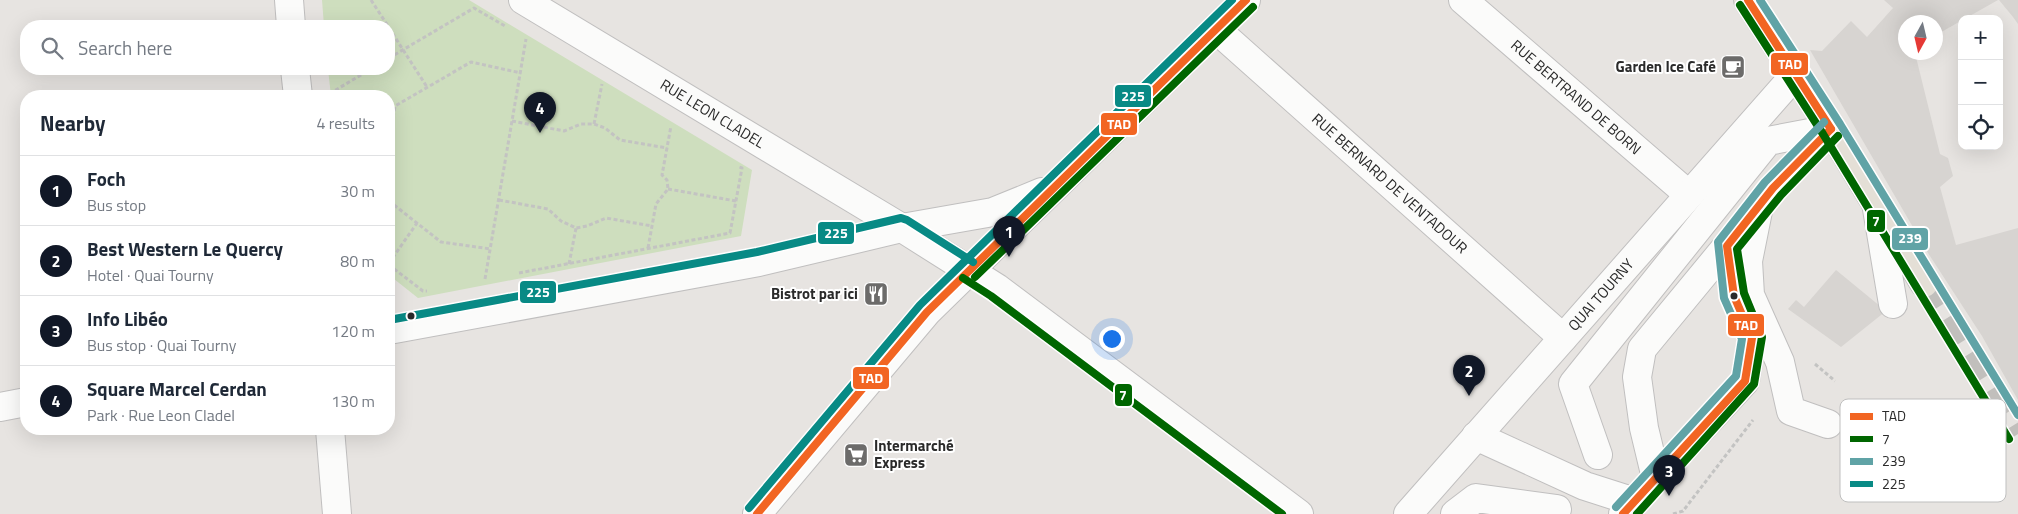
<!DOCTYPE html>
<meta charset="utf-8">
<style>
:root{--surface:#fff;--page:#f6f6f7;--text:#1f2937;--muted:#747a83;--line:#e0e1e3;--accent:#111827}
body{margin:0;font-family:"Titillium Web",sans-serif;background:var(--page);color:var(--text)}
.controls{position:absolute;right:15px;top:15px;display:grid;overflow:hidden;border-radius:10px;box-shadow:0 5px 20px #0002}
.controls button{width:45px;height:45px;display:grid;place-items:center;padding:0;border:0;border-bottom:1px solid var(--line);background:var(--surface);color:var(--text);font:25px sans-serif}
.compass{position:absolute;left:1898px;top:15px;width:45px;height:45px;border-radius:50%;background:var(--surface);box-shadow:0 5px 20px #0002;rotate:188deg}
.you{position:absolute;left:1111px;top:338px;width:18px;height:18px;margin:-12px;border:4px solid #fff;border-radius:50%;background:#1a73e8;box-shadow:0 0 0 8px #1a73e833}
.badge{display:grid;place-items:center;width:32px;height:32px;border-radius:50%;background:var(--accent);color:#fff;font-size:16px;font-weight:700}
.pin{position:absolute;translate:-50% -41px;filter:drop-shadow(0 1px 2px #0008)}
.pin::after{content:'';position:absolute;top:26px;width:18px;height:15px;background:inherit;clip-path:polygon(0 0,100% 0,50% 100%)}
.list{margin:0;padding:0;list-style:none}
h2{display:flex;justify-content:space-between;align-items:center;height:65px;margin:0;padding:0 20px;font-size:21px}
h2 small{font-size:16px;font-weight:400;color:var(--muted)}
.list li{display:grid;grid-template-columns:32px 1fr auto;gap:15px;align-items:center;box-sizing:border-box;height:70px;padding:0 20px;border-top:1px solid var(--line)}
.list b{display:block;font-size:19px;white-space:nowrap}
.list p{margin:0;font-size:16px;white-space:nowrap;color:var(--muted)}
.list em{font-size:16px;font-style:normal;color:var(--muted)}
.icon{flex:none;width:28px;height:28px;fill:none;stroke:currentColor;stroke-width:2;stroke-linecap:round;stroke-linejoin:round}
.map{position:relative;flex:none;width:2018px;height:514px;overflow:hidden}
.search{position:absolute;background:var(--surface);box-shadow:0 5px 20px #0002;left:20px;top:20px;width:375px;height:55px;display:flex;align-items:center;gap:12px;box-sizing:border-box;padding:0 18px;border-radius:20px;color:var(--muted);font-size:19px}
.panel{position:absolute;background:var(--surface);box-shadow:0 5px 20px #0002;left:20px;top:90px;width:375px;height:345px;border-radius:20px}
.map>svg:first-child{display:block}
.park{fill:#cedebe}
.plaza{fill:#d7d4d1}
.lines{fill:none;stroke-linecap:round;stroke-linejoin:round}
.major-tunnel{stroke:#c1bfbc;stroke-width:28;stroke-dasharray:28 14;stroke-linecap:butt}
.minor-casing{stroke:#c0bfbf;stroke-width:30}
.major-casing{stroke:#bfbfbe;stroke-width:30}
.path{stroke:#c3c3c2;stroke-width:3;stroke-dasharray:4 2.5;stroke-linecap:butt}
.minor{stroke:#fbfbfa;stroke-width:28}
.major{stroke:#e4dfd6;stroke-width:28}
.bus-1-casing{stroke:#fff;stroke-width:11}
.bus-2-casing{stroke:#fff;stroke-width:11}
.bus-3-casing{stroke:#fff;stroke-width:11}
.bus-4-casing{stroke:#fff;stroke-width:11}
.bus-1{stroke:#f26522;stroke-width:8}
.bus-2{stroke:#060;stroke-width:8}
.bus-3{stroke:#60a3a6;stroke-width:8}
.bus-4{stroke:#088a85;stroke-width:8}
.bus-dot{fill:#2a2a2a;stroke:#fff;stroke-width:2}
.labels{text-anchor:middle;stroke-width:4;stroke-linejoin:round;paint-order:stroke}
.poi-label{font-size:15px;font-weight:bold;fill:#2a2a2a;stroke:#fff;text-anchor:end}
.street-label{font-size:15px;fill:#2a2a2a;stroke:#fff}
.key{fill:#fff;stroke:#bfbfbf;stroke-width:1}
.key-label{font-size:14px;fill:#2a2a2a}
.line-badge{stroke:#fff;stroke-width:2}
.badge-label{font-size:14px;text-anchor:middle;font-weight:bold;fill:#fff}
</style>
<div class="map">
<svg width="2018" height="514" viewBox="0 0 2018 514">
<rect width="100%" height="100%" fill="#e7e4e1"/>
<polygon class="park" points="322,0 469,0 752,170 741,236 418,298 389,275 389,96 331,96 328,69 389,69 389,26 324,26"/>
<g class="plaza">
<polygon points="1884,0 1998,0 1936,35 1936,22 1906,22 1906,52 1915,53 1940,154 1948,158 1953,176 1940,187 1956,245 2018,228 2018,400 1982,336 1928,253 1810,50 1822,51 1851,21 1867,37 1893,8"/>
<polygon points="1999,0 2018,0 2018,24 2013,17"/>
<polygon points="1836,270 1886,311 1841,347 1788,309 1796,300 1804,307"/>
</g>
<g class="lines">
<polyline class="major-tunnel" points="1924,283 2018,434"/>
<defs>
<g id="minor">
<polyline points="289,0 291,26"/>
<path id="s1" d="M 523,0 L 902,228 L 997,288 L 1299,514"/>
<path id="s2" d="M 1463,0 L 1688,194"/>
<path id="s3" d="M 1217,30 L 1563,338"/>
<polyline points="295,69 298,96"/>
<polyline points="1876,203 1893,304"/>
<polyline points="1758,211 1748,261 1750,295 1780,362 1791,411 1828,424"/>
<polyline points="389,330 759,262 902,228 993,212 1042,192"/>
<polyline points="0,407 26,402"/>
<polyline points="330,429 337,514"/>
<polyline points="1476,436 1585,486 1635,502"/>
<polyline points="1598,455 1573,384 1768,141 1831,129"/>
<polyline points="1656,478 1644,428 1637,377 1642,349 1727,246"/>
<polyline points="757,514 927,312 1246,0"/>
<path id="s4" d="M 1408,514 L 1795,75"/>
<polyline points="1455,514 1476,498 1557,509"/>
<polyline points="1623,514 1745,381 1752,338 1734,296 1727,246 1773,188 1831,129"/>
</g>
<polyline id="major" points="1748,0 1831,129 1924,283"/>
</defs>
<use href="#minor" class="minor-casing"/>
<use href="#major" class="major-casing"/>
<g class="path">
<polyline points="371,0 388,26"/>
<polyline points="389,28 427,87"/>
<polyline points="389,58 474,8 505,26"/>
<polyline points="334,96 334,91 371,69"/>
<polyline points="512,121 564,131 581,124 594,124 605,128 620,140 667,148"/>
<polyline points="594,124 602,84"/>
<polyline points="389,143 395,106 471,62 521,73"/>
<polyline points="668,189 736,201"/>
<polyline points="499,200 548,209 561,221 576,228 587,226 606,218 652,226"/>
<polyline points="389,201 441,242 491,249"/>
<polyline points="648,248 656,204 668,189 667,180 662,175 671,126"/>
<polyline points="389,263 417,223"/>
<polyline points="569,264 576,228"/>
<polyline points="389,265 423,291 427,291"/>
<polyline points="519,273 730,233 742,168 739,167"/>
<polyline points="485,279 526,39"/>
<polyline points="1815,364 1835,381"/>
<polyline points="1673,514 1683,511 1753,420"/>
</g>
<use href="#minor" class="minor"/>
<use href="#major" class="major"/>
<defs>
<g id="bus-1">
<polyline points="1748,0 1831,129"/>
<polyline points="757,514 927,312 1246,0"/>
<polyline points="1623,514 1745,381 1752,338 1734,296 1727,246 1773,188 1831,129"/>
</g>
<g id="bus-2">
<polyline points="1740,5 1823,134 2009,439"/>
<polyline points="975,277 1253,7"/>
<polyline points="963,278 991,296 1282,514"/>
<polyline points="1637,514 1754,384 1762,337 1744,293 1737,249 1781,195 1838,136"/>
</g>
<g id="bus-3">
<polyline points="1760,0 1840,124 2018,415"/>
<polyline points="1616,507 1736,376 1742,339 1724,298 1718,242 1765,182 1824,122"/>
</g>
<g id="bus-4">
<polyline points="389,320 757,252 901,218 907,220 973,262"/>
<polyline points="749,508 920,305 1232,0"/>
</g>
</defs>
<use href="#bus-1" class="bus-1-casing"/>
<use href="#bus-2" class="bus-2-casing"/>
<use href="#bus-3" class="bus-3-casing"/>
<use href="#bus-4" class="bus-4-casing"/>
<use href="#bus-1" class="bus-1"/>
<use href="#bus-2" class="bus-2"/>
<use href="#bus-3" class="bus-3"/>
<use href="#bus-4" class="bus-4"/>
</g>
<defs>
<symbol id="cafe-square" viewBox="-11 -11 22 22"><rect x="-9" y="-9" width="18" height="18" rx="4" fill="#6c6b6a" stroke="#fff"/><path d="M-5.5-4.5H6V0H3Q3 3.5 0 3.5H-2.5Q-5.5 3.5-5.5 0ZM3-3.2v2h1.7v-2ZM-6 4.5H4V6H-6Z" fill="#fff"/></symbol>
<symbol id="restaurant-square" viewBox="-11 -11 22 22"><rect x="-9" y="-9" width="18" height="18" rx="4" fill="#6c6b6a" stroke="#fff"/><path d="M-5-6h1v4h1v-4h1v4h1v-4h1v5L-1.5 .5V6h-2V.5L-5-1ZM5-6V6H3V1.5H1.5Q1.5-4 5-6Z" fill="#fff"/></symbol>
<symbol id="supermarket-square" viewBox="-11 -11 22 22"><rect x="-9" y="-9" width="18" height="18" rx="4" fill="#6c6b6a" stroke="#fff"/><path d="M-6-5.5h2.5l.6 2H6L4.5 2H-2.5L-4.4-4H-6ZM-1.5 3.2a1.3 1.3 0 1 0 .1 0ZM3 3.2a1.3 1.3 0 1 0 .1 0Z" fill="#fff"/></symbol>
</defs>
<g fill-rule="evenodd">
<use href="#cafe-square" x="1719" y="53" width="28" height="28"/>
<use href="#restaurant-square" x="862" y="280" width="28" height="28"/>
<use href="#supermarket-square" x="842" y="441" width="28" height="28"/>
</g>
<g class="bus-dot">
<circle cx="1734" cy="296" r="4.5"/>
<circle cx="411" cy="316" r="4.5"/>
</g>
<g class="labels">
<g class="poi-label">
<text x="1716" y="72">Garden Ice Café</text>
<text x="858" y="299">Bistrot par ici</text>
<text x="874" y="451" text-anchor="start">Intermarché<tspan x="874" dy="17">Express</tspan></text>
</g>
<g class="street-label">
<text dy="5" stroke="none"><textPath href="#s2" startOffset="149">RUE BERTRAND DE BORN</textPath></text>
<text dy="5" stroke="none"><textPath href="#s1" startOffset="221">RUE LEON CLADEL</textPath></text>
<text dy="5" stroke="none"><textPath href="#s3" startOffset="231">RUE BERNARD DE VENTADOUR</textPath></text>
<text dy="5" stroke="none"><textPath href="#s4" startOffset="292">QUAI TOURNY</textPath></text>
</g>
</g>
<rect x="1840" y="399" width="166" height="103" rx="8" class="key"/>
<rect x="1850" y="413" width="23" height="7" fill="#f26522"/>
<rect x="1850" y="436" width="23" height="6" fill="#060"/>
<rect x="1850" y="458" width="23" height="7" fill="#60a3a6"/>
<rect x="1850" y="481" width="23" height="6" fill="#088a85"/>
<g class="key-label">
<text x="1882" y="421">TAD</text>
<text x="1882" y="444">7</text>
<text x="1882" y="466">239</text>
<text x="1882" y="489">225</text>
</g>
<g class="line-badge">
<rect x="1770" y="52" width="39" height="24" rx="5" fill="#f26522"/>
<rect x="1114" y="84" width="38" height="24" rx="5" fill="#088a85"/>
<rect x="1100" y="112" width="38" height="24" rx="5" fill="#f26522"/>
<rect x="1866" y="209" width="20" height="24" rx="5" fill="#060"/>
<rect x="817" y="221" width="38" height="24" rx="5" fill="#088a85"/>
<rect x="1891" y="227" width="38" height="24" rx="5" fill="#60a3a6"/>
<rect x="519" y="280" width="38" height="24" rx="5" fill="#088a85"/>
<rect x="1727" y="313" width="38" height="24" rx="5" fill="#f26522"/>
<rect x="852" y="366" width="38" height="24" rx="5" fill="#f26522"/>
<rect x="1114" y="383" width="19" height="24" rx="5" fill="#060"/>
</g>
<g class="badge-label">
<text x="1790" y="69">TAD</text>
<text x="1133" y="101">225</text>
<text x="1119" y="129">TAD</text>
<text x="1876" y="226">7</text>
<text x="836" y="238">225</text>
<text x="1910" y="243">239</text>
<text x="538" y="297">225</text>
<text x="1746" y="330">TAD</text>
<text x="871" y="383">TAD</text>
<text x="1123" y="400">7</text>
</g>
</svg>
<div class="controls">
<button>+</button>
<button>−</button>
<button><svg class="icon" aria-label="locate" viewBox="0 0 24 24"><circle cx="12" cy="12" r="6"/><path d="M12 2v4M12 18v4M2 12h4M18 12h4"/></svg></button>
</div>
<svg class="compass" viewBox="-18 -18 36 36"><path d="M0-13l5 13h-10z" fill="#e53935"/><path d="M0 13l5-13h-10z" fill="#747a83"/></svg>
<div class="you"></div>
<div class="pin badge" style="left:1009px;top:257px">1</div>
<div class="pin badge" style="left:1469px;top:396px">2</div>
<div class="pin badge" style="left:1669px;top:496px">3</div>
<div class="pin badge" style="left:540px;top:133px">4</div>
<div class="search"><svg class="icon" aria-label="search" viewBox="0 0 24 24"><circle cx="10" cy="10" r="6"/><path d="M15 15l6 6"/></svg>Search here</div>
<section class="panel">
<h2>Nearby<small>4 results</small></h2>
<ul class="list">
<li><span class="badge">1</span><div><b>Foch</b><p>Bus stop</p></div><em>30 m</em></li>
<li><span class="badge">2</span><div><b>Best Western Le Quercy</b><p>Hotel · Quai Tourny</p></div><em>80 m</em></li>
<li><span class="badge">3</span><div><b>Info Libéo</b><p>Bus stop · Quai Tourny</p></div><em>120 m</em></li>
<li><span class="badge">4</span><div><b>Square Marcel Cerdan</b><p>Park · Rue Leon Cladel</p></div><em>130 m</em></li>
</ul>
</section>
</div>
